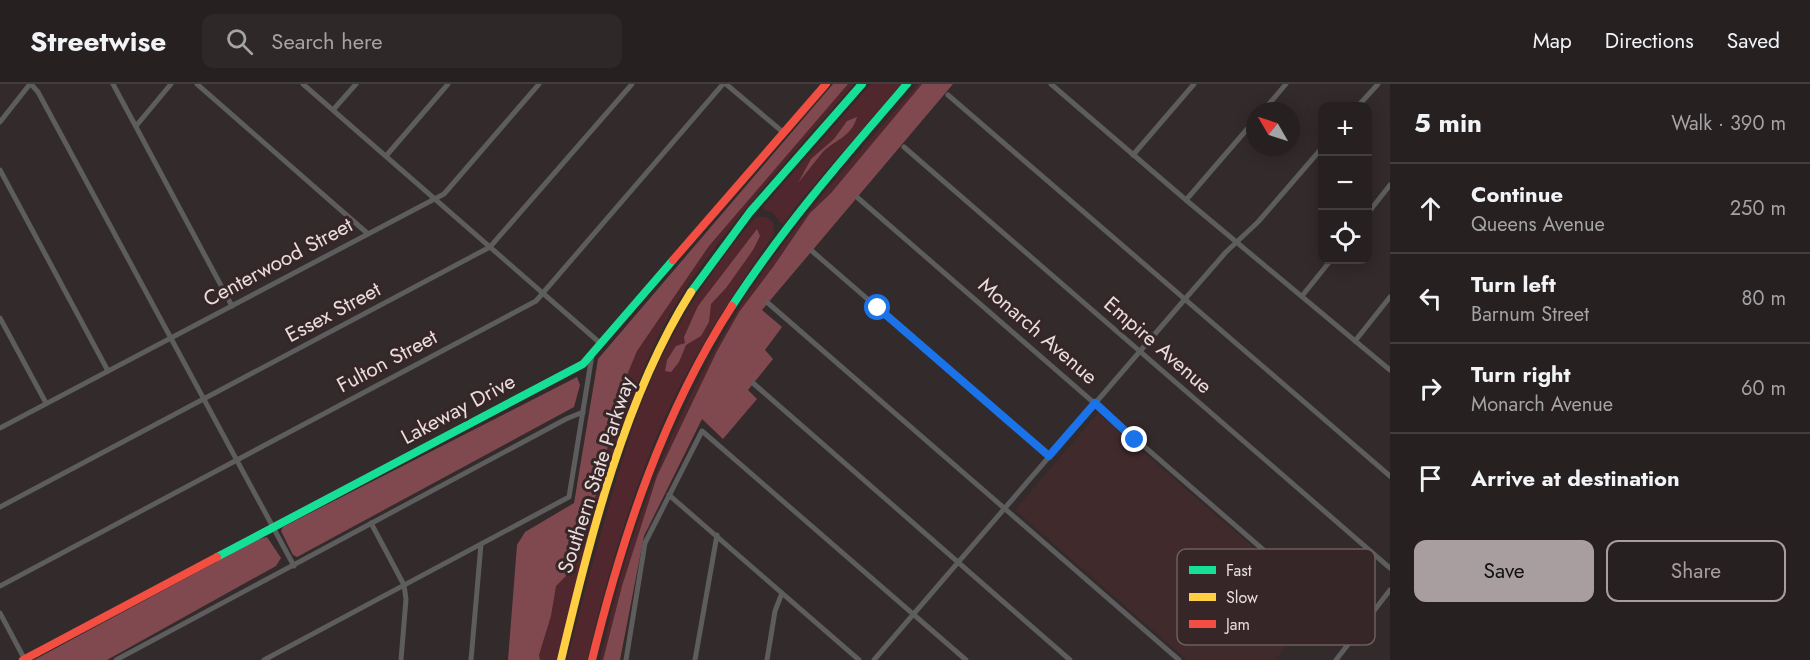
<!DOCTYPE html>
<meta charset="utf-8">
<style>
:root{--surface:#262020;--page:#2e2829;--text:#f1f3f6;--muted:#a4a3a5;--line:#423e3e;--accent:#a99e9f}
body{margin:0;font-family:Jost,sans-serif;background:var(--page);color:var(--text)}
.controls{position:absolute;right:18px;top:18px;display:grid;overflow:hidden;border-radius:12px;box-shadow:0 3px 15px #0003}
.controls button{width:54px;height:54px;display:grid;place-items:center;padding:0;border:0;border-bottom:2px solid var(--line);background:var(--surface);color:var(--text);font:30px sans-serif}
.compass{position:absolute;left:1246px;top:18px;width:54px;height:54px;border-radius:50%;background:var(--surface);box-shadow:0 3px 15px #0003;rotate:309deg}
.stop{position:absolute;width:18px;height:18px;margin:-14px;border:4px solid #1a73e8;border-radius:50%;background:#fff}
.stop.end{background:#1a73e8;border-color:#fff;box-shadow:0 2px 6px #0008}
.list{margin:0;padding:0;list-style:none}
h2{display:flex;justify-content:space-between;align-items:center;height:78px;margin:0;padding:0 24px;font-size:26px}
h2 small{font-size:20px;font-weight:400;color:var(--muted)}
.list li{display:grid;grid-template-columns:39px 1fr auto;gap:18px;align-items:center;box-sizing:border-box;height:90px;padding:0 24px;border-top:2px solid var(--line)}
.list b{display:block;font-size:22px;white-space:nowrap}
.list p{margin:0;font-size:20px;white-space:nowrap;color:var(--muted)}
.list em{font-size:20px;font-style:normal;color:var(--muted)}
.actions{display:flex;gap:12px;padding:18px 24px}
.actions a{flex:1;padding:14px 0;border:2px solid var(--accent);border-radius:12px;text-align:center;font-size:21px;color:var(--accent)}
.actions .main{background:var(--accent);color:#111}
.icon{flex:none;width:33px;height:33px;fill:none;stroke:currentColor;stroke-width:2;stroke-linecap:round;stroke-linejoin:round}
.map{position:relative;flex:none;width:1390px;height:576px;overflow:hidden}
header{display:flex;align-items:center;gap:36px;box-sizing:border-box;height:84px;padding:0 30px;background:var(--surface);border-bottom:2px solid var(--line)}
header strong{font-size:28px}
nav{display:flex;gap:33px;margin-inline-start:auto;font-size:21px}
.search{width:420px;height:54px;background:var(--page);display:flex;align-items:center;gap:15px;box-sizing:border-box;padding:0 21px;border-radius:12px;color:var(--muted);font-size:22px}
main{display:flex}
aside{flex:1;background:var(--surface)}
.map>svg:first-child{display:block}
.built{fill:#402a2c}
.green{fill:#50272c}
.forest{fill:#7f494f}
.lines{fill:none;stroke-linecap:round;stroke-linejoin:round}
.street{stroke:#5c5d5c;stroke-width:5}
.fast{stroke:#16e098;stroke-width:8}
.slow{stroke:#ffcf43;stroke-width:8}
.jam{stroke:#f24e42;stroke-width:8}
.route{stroke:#1a73e8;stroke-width:8}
.labels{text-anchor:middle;stroke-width:6;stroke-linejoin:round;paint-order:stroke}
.street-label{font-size:21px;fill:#e8dddd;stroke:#372628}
.key{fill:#372628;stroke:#6c5d5e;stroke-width:1.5}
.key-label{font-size:16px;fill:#e8dddd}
</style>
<header>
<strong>Streetwise</strong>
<div class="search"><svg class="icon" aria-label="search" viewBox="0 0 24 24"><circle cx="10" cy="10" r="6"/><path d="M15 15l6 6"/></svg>Search here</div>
<nav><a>Map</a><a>Directions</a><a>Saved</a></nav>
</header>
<main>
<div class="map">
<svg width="1390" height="576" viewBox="0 0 1390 576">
<rect width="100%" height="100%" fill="#332a2b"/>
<polygon class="built" points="1098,329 1321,522 1275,576 1187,576 1015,426"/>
<g class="green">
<path d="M 848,0 L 854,0 C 797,66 735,131 686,204 C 641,273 618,352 597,431 C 583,479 570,528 557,576 L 540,576 L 539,571 L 551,532 L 556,501 L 569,489 L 623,301 L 637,267 L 709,162 Z"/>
<polygon points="871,0 901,0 800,117 784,139 781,139 772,128 764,126 763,123"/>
<path d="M 918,0 L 922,0 L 831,109 L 810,129 L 773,183 L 739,228 L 717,267 L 657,392 L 622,503 L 603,576 L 600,576 C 610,535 619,493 633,453 C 660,372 696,292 742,219 C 792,140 857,71 918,0 Z"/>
<path d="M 758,133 L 766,133 L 773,138 L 774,150 C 732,211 691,274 661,342 C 629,417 606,496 587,576 L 567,576 C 582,517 598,458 615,400 C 627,360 639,321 657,283 C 682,229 716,180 754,135 Z"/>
</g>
<g class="forest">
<polygon points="833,0 848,0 709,162 637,267 623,301 596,411 574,475 569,489 556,502 551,532 539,571 540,576 508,576 517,461 525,448 574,419 598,275"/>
<polygon points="922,0 953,0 762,226 782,243 765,266 773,275 748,306 757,315 723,355 702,335 644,452 620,576 603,576 622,502 657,392 717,267 739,228 773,183 810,129 831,109"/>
<path d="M 857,33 C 851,54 835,55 822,69 C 814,79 806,89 798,99 L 811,75 L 834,55 L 847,37 Z"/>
<polygon points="757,145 760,152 753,166 726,204 711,220 709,238 701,252 686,261 679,278 671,288 665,287 667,276 676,262 685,259 684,253 698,222"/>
<polygon points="577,293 580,301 574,323 297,473 293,471 281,447 283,443"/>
<polygon points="267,453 281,474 276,482 107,576 34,576 259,455"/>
</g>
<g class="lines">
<g class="street">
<polyline points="31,0 38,8 294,482"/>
<polyline points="113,0 232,222"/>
<polyline points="197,0 367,149"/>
<polyline points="303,0 600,259"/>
<polyline points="726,0 784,49"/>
<polyline points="1051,0 1186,116 1390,286"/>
<polyline points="948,11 1390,392"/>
<polyline points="1358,22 1378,0"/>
<polyline points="333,26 356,0"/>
<polyline points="1263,27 1286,0"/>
<polyline points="0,38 30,0"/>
<polyline points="136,42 171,0"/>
<polyline points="904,63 1390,484"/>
<polyline points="1133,71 1194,0"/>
<polyline points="386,72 448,0"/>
<polyline points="0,86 108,287"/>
<polyline points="858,114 1358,548"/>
<polyline points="1186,116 1255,36"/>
<polyline points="1368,129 1390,101"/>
<polyline points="812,167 1049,372"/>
<polyline points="1302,212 1331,176"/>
<polyline points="768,219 1179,576"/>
<polyline points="0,234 46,319"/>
<polyline points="1355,257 1390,213"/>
<polyline points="753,299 1070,576"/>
<polyline points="0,344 444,110 539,0"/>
<polyline points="669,411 859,576"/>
<polyline points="0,423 490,163 632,0"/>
<polyline points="371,439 404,501 406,515 401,576"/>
<polyline points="0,502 536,217 723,0"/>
<polyline points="0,529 25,576"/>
<polyline points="116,576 566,335 583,328"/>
<polyline points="264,576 569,413 592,271"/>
<polyline points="471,576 481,460"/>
<polyline points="626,576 645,459 702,347 966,576"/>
<polyline points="695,576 717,451"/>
<polyline points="767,576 775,527 782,509"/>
<polyline points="874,576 1185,215 1226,168 1258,138 1322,64"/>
<polyline points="1336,576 1390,506"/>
</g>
<g class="fast">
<polyline points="691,208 750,128 862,0"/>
<path d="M 732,222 C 784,142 845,72 907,0"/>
<polyline points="217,473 583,280 673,176"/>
</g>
<path class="slow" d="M 561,576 C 590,455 624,314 691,208"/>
<g class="jam">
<polyline points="673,176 826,0"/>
<polyline points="23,576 217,473"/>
<path d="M 592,576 C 622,453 663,329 732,222"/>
</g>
</g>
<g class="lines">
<polyline class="route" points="878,224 1049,372 1095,319 1135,356"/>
</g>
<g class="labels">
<g class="street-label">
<text transform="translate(278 178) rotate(-28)" y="7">Centerwood Street</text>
<text transform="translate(333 228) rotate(-28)" y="7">Essex Street</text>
<text transform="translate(1038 247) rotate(41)" y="7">Monarch Avenue</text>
<text transform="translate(1158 261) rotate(41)" y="7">Empire Avenue</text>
<text transform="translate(387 277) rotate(-28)" y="7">Fulton Street</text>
<text transform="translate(458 325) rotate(-28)" y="7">Lakeway Drive</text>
<text transform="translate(596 391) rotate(-72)" y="7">Southern State Parkway</text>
</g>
</g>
<rect x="1177" y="465" width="198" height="96" rx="9" class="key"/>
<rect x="1189" y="482" width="27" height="8" fill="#16e098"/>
<rect x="1189" y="509" width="27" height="8" fill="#ffcf43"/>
<rect x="1189" y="536" width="27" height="8" fill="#f24e42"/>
<g class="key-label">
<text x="1226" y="492">Fast</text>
<text x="1226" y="519">Slow</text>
<text x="1226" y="546">Jam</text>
</g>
</svg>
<div class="controls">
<button>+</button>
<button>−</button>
<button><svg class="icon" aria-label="locate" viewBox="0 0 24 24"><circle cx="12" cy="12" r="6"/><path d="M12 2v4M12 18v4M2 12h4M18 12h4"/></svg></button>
</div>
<svg class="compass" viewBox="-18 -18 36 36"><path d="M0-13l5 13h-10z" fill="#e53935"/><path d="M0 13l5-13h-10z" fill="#a4a3a5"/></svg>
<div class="stop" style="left:878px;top:224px"></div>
<div class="stop end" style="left:1135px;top:356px"></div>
</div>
<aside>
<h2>5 min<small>Walk · 390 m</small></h2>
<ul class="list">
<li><svg class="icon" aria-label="ahead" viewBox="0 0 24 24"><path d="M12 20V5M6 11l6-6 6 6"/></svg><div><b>Continue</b><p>Queens Avenue</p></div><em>250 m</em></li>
<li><svg class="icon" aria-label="left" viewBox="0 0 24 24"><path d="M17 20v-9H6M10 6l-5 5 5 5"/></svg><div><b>Turn left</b><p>Barnum Street</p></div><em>80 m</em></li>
<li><svg class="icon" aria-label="right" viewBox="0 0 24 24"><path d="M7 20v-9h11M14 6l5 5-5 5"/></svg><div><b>Turn right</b><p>Monarch Avenue</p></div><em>60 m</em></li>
<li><svg class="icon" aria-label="arrive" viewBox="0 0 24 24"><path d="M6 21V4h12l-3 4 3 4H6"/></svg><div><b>Arrive at destination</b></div></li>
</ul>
<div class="actions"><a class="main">Save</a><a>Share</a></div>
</aside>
</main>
